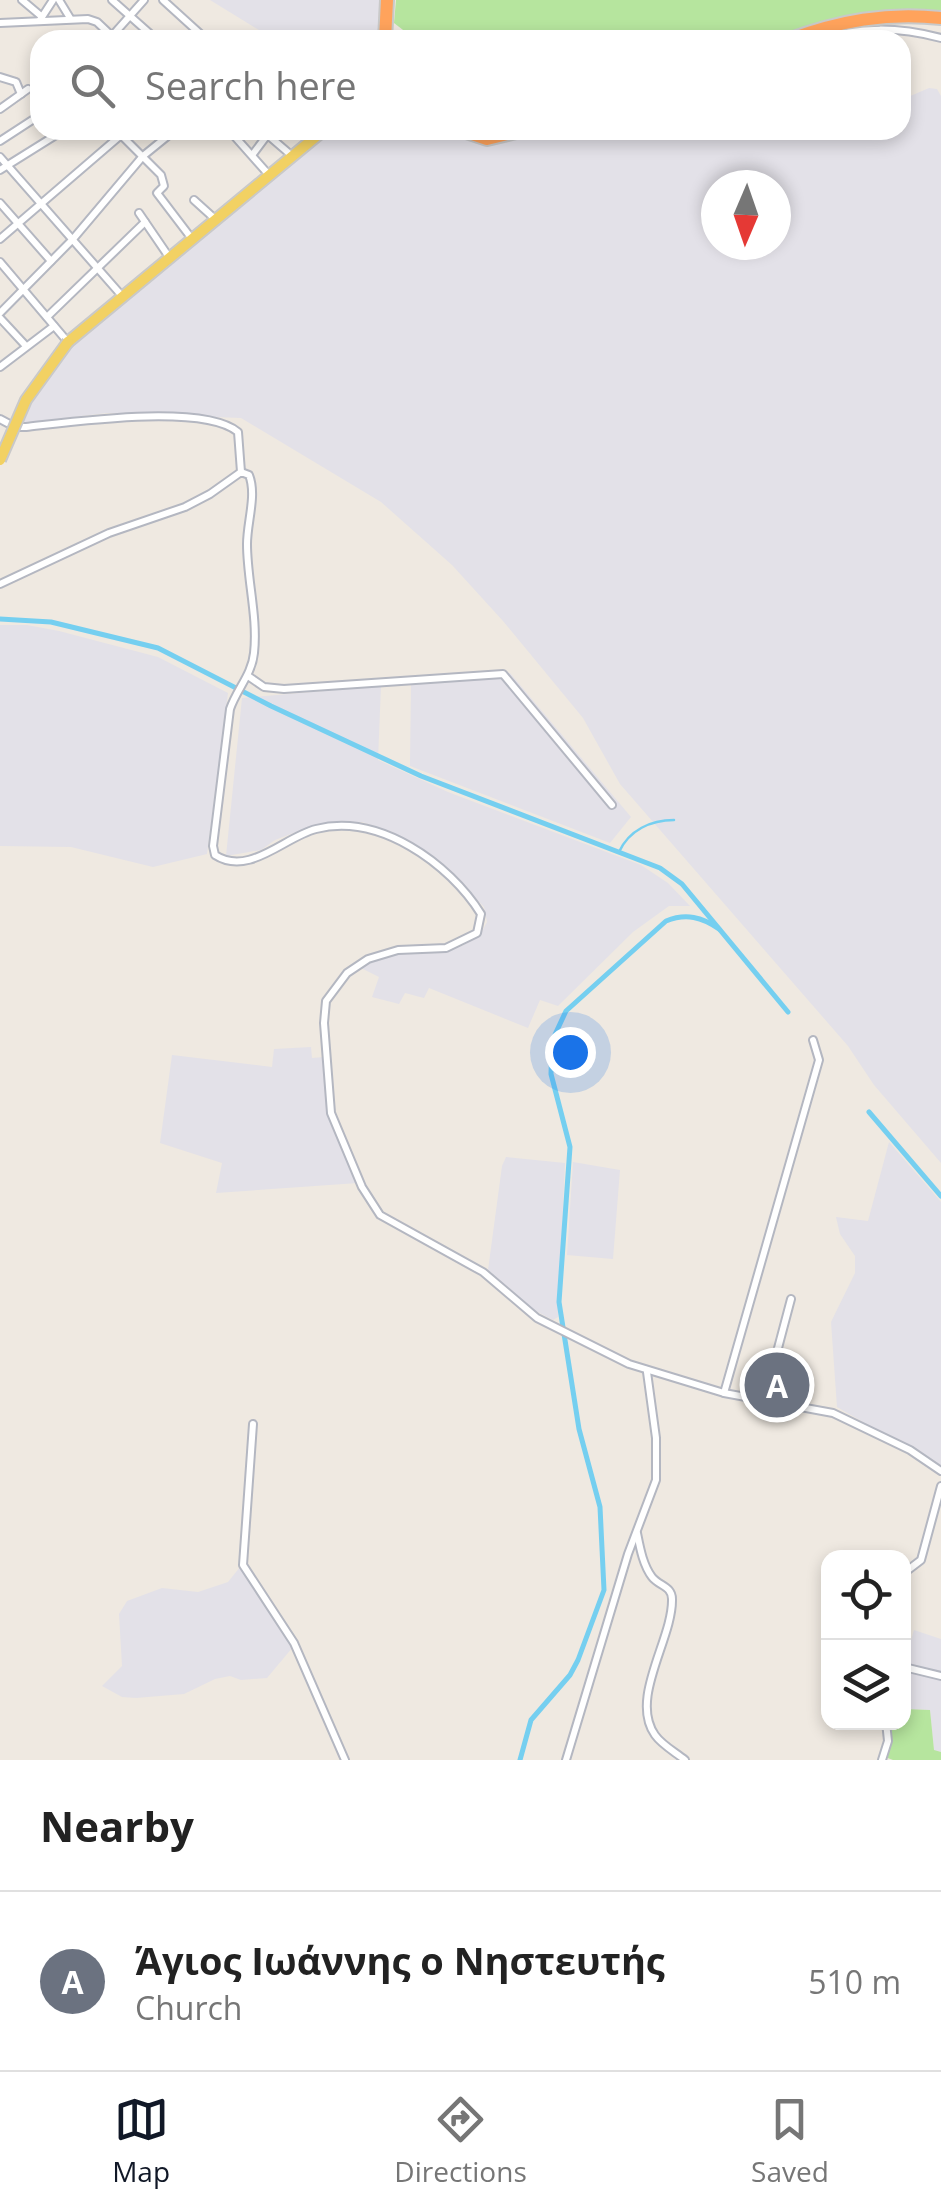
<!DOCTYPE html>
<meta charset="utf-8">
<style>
:root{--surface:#fff;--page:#f2f2f2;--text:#222;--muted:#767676;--line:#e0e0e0;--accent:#111827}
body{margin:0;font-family:"Open Sans",sans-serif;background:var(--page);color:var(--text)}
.controls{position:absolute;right:30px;bottom:30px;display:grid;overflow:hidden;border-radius:20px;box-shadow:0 5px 15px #0003}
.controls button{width:90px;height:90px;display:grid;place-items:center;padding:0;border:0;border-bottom:2px solid var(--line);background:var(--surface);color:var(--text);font:50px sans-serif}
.compass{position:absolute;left:701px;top:170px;width:90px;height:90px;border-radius:50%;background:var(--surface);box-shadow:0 5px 15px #0003;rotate:182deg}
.you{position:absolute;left:570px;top:1052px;width:35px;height:35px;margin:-25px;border:8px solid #fff;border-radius:50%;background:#1a73e8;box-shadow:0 0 0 15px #1a73e833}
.badge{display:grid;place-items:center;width:65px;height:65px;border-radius:50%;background:var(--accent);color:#fff;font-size:32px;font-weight:700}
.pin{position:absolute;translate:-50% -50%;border:5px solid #fff;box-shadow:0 2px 10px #0006}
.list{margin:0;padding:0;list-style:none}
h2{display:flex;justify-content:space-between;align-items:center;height:130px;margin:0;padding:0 40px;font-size:42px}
h2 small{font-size:32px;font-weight:400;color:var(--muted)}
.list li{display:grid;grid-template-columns:65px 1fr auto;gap:30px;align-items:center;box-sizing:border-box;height:180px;padding:0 40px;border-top:2px solid var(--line)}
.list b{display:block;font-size:38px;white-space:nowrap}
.list p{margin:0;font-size:32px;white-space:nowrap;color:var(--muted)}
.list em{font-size:32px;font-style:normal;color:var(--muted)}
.icon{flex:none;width:55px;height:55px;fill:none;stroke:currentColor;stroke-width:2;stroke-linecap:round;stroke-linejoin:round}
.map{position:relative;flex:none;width:941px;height:1760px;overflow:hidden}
.search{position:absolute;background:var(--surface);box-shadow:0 5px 15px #0003;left:30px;right:30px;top:30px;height:110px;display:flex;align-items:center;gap:25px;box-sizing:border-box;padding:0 35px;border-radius:30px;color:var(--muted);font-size:38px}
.sheet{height:310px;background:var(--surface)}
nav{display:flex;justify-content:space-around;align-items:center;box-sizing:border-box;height:140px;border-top:2px solid var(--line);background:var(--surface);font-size:28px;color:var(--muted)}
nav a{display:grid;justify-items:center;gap:5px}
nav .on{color:var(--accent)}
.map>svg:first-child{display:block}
.industrial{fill:#e3e1e8;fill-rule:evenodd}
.green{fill:#b6e59e}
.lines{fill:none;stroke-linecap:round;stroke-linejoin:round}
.stream{stroke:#75cff0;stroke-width:2.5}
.canal{stroke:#75cff0;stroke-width:5}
.minor-casing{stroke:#b4b7c1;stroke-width:10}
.major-casing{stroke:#c9c9c9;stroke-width:14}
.highway-casing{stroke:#c9c9c9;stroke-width:16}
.minor{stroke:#fff;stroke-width:6}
.major{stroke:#f2d163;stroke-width:10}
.highway{stroke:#ffa35c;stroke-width:12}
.major-bridge-casing{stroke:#c9c9c9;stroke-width:14;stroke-linecap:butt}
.major-bridge{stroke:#f2d163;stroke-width:10}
</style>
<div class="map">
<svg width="941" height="1760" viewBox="0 0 941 1760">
<rect width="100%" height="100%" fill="#efe9e1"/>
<g class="industrial">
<polygon points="210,0 384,0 383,40 275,40"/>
<path d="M 929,88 L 937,89 L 941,96 L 941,1163 L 874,1085 L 848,1046 L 620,784 L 583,718 L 503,621 L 452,565 L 381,502 L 241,418 L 107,413 L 22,423 L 41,386 L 79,339 L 334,130 L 447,130 L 476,143 L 487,144 L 525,136 L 577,130 L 901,130 L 901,100 ZM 716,185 L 776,185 L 776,245 L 716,245 Z"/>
<polygon points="0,625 27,625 59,631 158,657 228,693 207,854 153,867 71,847 0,846"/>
<polygon points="510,673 631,817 610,843 410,766 411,683"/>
<polygon points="381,686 378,760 448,792 641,865 668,883 690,906 669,906 633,932 558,1006 540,1000 528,1028 429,988 424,998 405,993 399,1004 372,997 379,977 359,967 388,955 462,946 480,935 487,922 484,907 457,878 392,832 362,822 312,826 275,840 261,850 226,856 242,698"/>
<polygon points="311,1047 312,1058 324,1057 328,1106 358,1183 216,1193 222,1163 160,1143 172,1055 272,1067 274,1049"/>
<polygon points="889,1142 941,1202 941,1467 837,1407 831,1322 855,1273 855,1256 840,1234 836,1217 868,1221"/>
<polygon points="506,1157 565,1163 558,1317 553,1320 530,1308 488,1270 502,1166"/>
<polygon points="573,1162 620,1170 613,1259 567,1255"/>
<polygon points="240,1567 293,1647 267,1678 241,1680 230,1676 215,1679 184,1694 136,1698 122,1697 102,1686 122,1666 119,1614 127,1601 162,1588 198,1592 228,1582"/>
<polygon points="914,1630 941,1639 941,1672 904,1663"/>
<polygon points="904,1670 941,1679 941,1752 934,1751 930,1710 904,1709"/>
</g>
<g class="green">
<path d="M 396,0 L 941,0 L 941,13 C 872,8 840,17 776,40 L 416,40 L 394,23 Z"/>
<polygon points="904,1709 930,1710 934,1750 941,1752 941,1760 893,1760 885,1757 891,1737 888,1723 904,1722"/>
</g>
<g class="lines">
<path class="stream" d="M 619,852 C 629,830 651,820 674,820"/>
<g class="canal">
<polyline points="0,619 51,622 158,648 271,706 421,776 660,868 682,884 788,1012"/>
<polyline points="869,1112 941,1196"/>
<path d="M 520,1760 L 531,1720 L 570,1675 L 578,1660 L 604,1590 L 600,1507 L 579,1429 L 559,1302 L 570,1147 L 551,1074 L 552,1041 L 566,1011 L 666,921 C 686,913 702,917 719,929"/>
</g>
<defs>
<g id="minor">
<polyline points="22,0 41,16"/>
<polyline points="59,0 70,18"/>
<polyline points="112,0 157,40"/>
<polyline points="163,0 207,40 211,40"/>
<polyline points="40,20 53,0"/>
<polyline points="0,23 88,19 97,22 116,40"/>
<polyline points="112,36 144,0"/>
<path d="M 818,40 C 861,26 898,27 941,38"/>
<polyline points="0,77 16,82 21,94"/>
<polyline points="0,109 28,89"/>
<polyline points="116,130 161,175 164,186 157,193 192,239"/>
<polyline points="229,130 269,175"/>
<polyline points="262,130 291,155"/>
<polyline points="0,141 40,115"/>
<polyline points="253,154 271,130"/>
<polyline points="0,157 122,296"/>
<polyline points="0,170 64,130"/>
<polyline points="194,200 215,219"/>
<polyline points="0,203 51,261"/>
<polyline points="139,213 169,257"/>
<polyline points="0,239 121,135"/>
<polyline points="0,262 67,341"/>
<polyline points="0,313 73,239 143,156 175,130"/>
<polyline points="47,317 145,222"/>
<polyline points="0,318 26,346"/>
<polyline points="0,367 54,326"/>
<path d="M 0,419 L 15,427 L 26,427 C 71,422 203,403 238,432 L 241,472"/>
<path d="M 0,584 L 109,533 L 185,507 L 210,494 L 241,472 L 249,475 C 257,495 247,522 247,544 C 247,580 258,617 254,653 C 252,674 237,689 230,709 L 213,846 L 215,855 C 249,877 284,837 316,829 C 379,813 449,863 481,914 L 477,933 L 446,948 L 398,950 L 368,959 L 347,973 L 326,1001 L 324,1023 L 331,1113 L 362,1187 L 380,1215 L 483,1272 L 537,1318 L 629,1364 L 724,1393 L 833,1413 L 910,1450 L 941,1471"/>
<polyline points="248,676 264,687 284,689 503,674 612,805"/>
<polyline points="724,1393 819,1060 813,1040"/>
<polyline points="764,1401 791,1299"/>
<polyline points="253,1424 243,1565 294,1643 345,1760"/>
<path d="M 637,1533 C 640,1548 643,1565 652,1577 C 659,1586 672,1586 672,1599 C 673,1639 629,1698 655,1735 C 662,1745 675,1752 685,1760"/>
<polyline points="904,1573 921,1560 941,1486"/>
<polyline points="904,1667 941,1676"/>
<polyline points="566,1760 628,1554 656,1480 656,1438 647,1372"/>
<polyline points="882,1760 888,1741 886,1722"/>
</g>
<polyline id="major" points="68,342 324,130"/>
<g id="highway">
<polyline points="385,40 387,0"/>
<path d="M 788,40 C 839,21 887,12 941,18"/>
<polyline points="460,130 487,139 524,130"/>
</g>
</defs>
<use href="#minor" class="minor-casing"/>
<use href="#major" class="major-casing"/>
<use href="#highway" class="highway-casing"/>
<use href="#minor" class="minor"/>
<use href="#major" class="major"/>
<use href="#highway" class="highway"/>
<defs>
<polyline id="major-bridge" points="0,460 26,400 68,342"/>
</defs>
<use href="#major-bridge" class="major-bridge-casing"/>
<use href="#major-bridge" class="major-bridge"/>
</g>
</svg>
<div class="controls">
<button><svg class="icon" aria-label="locate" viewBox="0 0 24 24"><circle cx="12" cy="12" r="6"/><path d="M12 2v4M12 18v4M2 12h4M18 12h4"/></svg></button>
<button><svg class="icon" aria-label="layers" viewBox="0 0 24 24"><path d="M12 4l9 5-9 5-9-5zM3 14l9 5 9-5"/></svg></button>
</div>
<svg class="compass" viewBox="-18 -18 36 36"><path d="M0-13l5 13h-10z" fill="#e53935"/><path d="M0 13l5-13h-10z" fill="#767676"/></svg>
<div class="you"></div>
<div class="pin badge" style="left:777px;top:1385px;background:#6b7280">A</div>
<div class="search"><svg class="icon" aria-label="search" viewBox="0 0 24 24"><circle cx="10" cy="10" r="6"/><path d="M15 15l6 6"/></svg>Search here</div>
</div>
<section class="sheet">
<h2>Nearby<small></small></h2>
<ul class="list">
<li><span class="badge" style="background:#6b7280">A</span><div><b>Άγιος Ιωάννης ο Νηστευτής</b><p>Church</p></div><em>510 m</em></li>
</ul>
</section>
<nav>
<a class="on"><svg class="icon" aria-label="map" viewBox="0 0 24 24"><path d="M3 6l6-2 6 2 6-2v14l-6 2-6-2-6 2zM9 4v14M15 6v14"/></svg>Map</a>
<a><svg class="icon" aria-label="directions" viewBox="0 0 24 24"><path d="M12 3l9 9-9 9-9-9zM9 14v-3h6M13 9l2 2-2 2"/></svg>Directions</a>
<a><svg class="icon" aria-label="saved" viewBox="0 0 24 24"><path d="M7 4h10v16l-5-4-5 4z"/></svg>Saved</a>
</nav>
